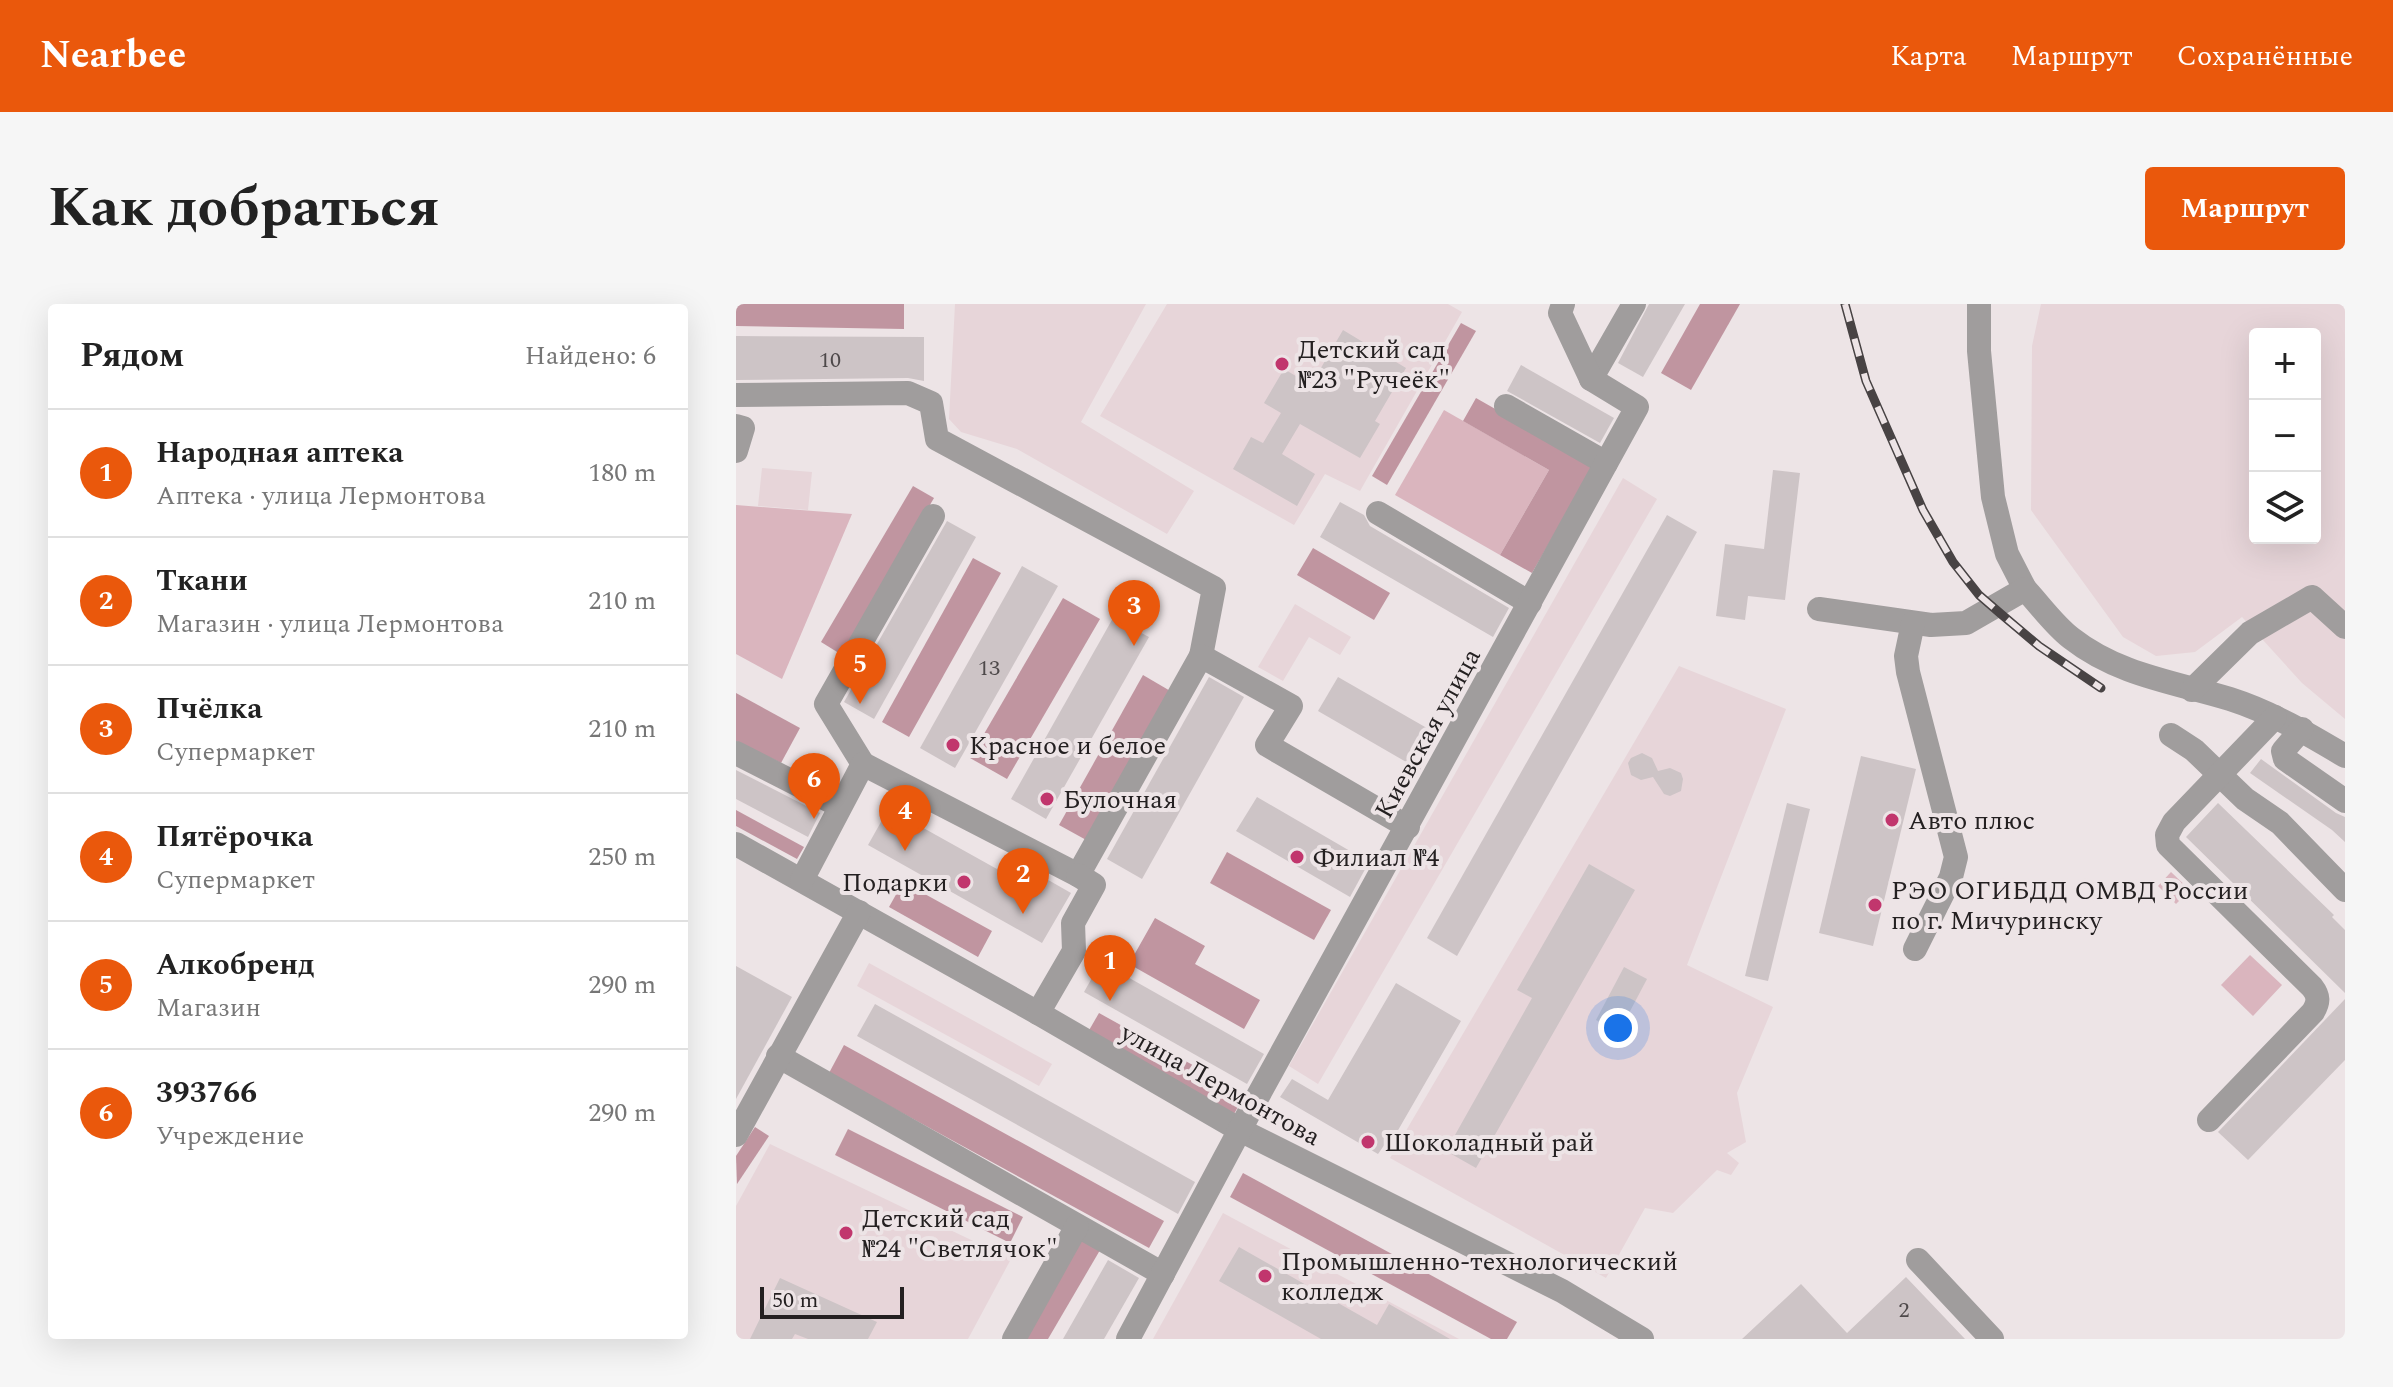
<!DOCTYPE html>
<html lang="ru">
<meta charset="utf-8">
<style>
:root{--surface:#fff;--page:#f6f6f6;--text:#222;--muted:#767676;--line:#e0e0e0;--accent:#ea580c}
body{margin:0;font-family:Spectral,serif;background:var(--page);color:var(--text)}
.controls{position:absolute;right:24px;top:24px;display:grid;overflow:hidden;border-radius:8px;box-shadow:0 8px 32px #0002}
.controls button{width:72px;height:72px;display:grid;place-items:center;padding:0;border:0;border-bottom:2px solid var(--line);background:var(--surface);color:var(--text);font:40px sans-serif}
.scale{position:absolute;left:24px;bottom:20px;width:144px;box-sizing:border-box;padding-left:8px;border:4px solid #242021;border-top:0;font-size:22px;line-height:28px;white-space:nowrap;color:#242021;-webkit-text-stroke:6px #ede4e6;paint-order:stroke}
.you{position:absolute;left:882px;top:724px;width:28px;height:28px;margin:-20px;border:6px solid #fff;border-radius:50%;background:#1a73e8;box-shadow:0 0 0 12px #1a73e833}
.badge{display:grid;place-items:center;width:52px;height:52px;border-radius:50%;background:var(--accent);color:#fff;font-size:26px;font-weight:700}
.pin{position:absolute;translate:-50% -66px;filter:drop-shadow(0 2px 4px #0008)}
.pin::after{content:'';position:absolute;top:42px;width:28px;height:24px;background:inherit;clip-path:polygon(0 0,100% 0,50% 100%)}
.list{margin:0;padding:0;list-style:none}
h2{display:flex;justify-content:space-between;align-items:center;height:104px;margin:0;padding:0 32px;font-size:34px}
h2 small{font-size:26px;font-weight:400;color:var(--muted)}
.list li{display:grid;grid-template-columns:52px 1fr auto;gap:24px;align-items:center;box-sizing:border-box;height:128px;padding:0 32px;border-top:2px solid var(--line)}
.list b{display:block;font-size:30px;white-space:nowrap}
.list p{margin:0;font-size:26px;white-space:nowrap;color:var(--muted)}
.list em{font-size:26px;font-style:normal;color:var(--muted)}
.icon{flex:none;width:44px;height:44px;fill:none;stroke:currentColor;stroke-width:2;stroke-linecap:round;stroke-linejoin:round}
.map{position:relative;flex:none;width:1609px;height:1035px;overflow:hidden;border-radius:8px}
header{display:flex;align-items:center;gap:48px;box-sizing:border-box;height:112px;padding:0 40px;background:var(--accent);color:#fff}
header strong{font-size:38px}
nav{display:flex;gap:44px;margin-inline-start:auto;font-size:28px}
.intro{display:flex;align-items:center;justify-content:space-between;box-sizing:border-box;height:192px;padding:0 48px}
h1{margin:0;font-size:56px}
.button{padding:20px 36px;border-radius:8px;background:var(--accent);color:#fff;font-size:28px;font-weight:700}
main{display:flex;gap:48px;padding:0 48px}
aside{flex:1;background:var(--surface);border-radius:8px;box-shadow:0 8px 32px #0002}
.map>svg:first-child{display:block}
.built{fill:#e7d5d9;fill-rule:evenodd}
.green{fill:#dab5be}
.forest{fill:#c095a0}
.building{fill:#cdc4c6}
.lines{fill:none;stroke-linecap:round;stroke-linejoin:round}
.minor{stroke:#a09d9d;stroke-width:24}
.rail-casing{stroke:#484344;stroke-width:9}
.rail{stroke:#ede4e6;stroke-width:6;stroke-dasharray:18;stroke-linecap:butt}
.poi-dot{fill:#c1366d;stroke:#ede4e6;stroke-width:3}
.labels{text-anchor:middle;stroke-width:8;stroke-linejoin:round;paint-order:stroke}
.number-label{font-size:22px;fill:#4e494a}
.poi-label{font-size:26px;fill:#242021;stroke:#ede4e6;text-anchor:start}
.street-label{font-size:26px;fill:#242021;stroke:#ede4e6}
</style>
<header>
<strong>Nearbee</strong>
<nav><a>Карта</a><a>Маршрут</a><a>Сохранённые</a></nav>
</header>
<div class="intro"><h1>Как добраться</h1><a class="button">Маршрут</a></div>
<main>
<aside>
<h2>Рядом<small>Найдено: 6</small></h2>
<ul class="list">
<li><span class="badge">1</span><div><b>Народная аптека</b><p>Аптека · улица Лермонтова</p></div><em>180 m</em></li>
<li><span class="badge">2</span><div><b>Ткани</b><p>Магазин · улица Лермонтова</p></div><em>210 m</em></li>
<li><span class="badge">3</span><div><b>Пчёлка</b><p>Супермаркет</p></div><em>210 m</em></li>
<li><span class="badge">4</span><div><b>Пятёрочка</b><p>Супермаркет</p></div><em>250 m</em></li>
<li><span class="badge">5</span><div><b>Алкобренд</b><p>Магазин</p></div><em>290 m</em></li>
<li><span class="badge">6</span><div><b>393766</b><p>Учреждение</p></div><em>290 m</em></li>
</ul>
</aside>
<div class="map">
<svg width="1609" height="1035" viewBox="0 0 1609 1035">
<rect width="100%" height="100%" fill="#ede4e6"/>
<g class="built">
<polygon points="219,0 410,0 345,118 458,187 431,230 281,145 225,128 213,115"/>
<polygon points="431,0 712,0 726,8 624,187 589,170 558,221 364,112"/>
<path d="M 1305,0 L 1609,0 L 1609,415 L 1566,379 L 1506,313 L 1459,348 L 1420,352 L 1387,333 L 1295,206 L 1296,42 ZM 1519,30 L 1579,30 L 1579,234 L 1519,234 Z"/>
<polygon points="26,164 76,168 72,206 22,202"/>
<polygon points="887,174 921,195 582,780 553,762"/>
<polygon points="559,300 615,333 604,351 573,333 547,377 522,363"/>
<polygon points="943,362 1050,405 951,661 1037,703 1001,789 1010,838 991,849 1003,859 995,871 981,866 937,909 909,904 870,974 654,854"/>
<polygon points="133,659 316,760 303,782 121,682"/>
<polygon points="34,840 275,955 232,1035 0,1035 0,902"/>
<polygon points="487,909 723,1035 417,1035"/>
</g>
<g class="green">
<polygon points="708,106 813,166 764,251 659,191"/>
<polygon points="0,201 116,210 46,375 0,350"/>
<polygon points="1435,568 1454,586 1440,600 1422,582"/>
<polygon points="1514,651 1546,681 1517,712 1485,681"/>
</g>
<g class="forest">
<polygon points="0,0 168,0 168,25 0,22"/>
<polygon points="964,0 1004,0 955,86 925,69"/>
<polygon points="725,19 740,27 651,181 636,172"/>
<polygon points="740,94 858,161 796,269 764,251 813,166 727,117"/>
<polygon points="177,182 198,194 106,351 85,338"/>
<polygon points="577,244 654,289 638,316 561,271"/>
<polygon points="237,254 265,269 173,433 146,418"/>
<polygon points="327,294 364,315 271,475 234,454"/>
<polygon points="407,371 436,388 352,537 323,521"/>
<polygon points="0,389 64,424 45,459 0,437"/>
<polygon points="0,506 68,543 61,555 0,522"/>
<polygon points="491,548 595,606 578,636 474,579"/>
<polygon points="167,578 256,627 242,653 153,603"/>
<polygon points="419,614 469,642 459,660 524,696 508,725 393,660"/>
<polygon points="363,709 509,790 498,810 352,728"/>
<polygon points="108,741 428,917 413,944 93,769"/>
<polygon points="19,823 33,832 1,880 0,852"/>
<polygon points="112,825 287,913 274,939 99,851"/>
<polygon points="507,869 781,1018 771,1035 755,1035 494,893"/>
<polygon points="348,930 367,941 312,1035 289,1035"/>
</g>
<g class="building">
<polygon points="913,0 949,0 907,73 882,59"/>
<polygon points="607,26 670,64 639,117 644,120 624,154 564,120 546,150 579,170 561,202 497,165 515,133 527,139 545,109 528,99 548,65 575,81"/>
<polygon points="0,32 188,33 188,77 172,74 0,76"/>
<polygon points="785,61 878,114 864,139 771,87"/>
<polygon points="1037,166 1064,169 1049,296 1012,292 1009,316 980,312 989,240 1028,245"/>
<polygon points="604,198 628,211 634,222 773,304 757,333 584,233"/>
<polygon points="931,211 961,228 721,652 691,634"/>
<polygon points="211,217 240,233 138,415 108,398"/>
<polygon points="286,262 322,282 219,464 184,444"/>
<polygon points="377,314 413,333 310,515 275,495"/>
<polygon points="473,373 508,393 406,575 371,555"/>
<polygon points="602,373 703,431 684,466 582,407"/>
<polygon points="906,449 916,454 922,467 934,464 945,469 947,475 945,487 934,492 928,490 917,473 905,476 895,471 892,459 895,454"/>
<polygon points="1125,452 1180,465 1137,642 1083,629"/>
<polygon points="1525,455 1600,509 1609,513 1609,538 1596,526 1514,469"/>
<polygon points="0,466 84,509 72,533 0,495"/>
<polygon points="159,493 189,509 182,521 293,583 300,569 335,589 306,639 132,541"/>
<polygon points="521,493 633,558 614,593 500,527"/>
<polygon points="1051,499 1074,505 1032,677 1009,672"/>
<polygon points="1482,499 1598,611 1596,613 1609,626 1609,689 1450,533"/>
<polygon points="853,560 899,586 740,864 710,847 796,694 781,686"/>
<polygon points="365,658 528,750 511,780 348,688"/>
<polygon points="0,662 56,693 0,795"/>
<polygon points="888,663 911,675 883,728 860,716"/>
<polygon points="660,679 725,717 661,828 658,827 642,850 544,793 556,775 592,796"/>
<polygon points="1609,695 1609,756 1512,856 1482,828"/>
<polygon points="139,700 459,878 442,910 121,732"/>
<polygon points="503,943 641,1021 653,1000 714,1035 585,1035 483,977"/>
<polygon points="372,956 403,974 368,1035 327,1035"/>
<polygon points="1170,973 1229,1035 1006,1035 1065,980 1111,1029"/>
<polygon points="44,974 141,1018 132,1035 72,1035 59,1030 56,1035 14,1035"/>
</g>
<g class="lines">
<g class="minor">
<polyline points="1243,0 1243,47 1257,193 1271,250 1289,285"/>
<polyline points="855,75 898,0"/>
<polyline points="0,91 172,89 195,99 201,135 478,284 465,352"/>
<polyline points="770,102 870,159"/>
<polyline points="0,122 7,124 0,147"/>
<polyline points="642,209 794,299"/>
<path d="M 1083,305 L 1195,321 L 1230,319 L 1289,285 C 1304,301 1318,321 1335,334 C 1382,371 1438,378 1494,395 C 1535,408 1572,430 1609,452"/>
<polyline points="1177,319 1170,352 1172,368 1220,553 1215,573 1179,645"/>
<polyline points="1456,386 1514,329 1576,293 1609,323"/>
<polyline points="1566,425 1547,447 1549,455 1609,497"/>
<polyline points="1435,431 1458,446 1509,495 1544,519 1609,586"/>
<polyline points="0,449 104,502"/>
<polyline points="127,460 90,400 197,212"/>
<polyline points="0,540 302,709 504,826 826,987 906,1035"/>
<polyline points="66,576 127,460 342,571 465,352 555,402 531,441 672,523"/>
<polyline points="302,709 338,647 337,619 358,581 342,571"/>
<polyline points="42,752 427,970"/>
<path d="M 1473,816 L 1577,708 C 1583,698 1583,692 1576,683 L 1432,541 L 1431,531 L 1438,518 L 1539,413"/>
<polyline points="0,831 123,608"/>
<polyline points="1182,956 1256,1035"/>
<polyline points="278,1035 341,922"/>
<polyline points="392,1035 522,792 901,103 855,75 824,9 827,0"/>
</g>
<defs>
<polyline id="rail" points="1109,0 1130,77 1187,206 1217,258 1243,291 1265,310 1303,342 1365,384"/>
</defs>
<use href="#rail" class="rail-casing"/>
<use href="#rail" class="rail"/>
</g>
<g class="poi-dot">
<circle cx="546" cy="60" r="8"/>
<circle cx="217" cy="441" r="8"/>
<circle cx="311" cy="495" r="8"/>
<circle cx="1156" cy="516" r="8"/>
<circle cx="561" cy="553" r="8"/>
<circle cx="228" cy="578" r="8"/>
<circle cx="1139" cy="601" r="8"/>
<circle cx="632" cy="838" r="8"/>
<circle cx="110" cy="929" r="8"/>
<circle cx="529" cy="972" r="8"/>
</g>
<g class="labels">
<g class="number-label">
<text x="94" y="63">10</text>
<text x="253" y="371">13</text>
<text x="1168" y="1013">2</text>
</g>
<g class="poi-label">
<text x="562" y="54">Детский сад<tspan x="562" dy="30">№23 "Ручеёк"</tspan></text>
<text x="233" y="450">Красное и белое</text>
<text x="327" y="504">Булочная</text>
<text x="1172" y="525">Авто плюс</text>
<text x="577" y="562">Филиал №4</text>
<text x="212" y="587" text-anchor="end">Подарки</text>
<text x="1155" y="595">РЭО ОГИБДД ОМВД России<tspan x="1155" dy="30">по г. Мичуринску</tspan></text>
<text x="648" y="847">Шоколадный рай</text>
<text x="126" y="923">Детский сад<tspan x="126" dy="30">№24 "Светлячок"</tspan></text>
<text x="545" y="966">Промышленно-технологический<tspan x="545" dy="30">колледж</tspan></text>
</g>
<g class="street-label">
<text transform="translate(691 429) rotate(-61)" y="9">Киевская улица</text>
<text transform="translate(485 780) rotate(29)" y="9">улица Лермонтова</text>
</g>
</g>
</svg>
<div class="controls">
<button>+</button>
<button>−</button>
<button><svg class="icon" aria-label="layers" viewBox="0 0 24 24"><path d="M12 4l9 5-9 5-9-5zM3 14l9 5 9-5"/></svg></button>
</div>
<div class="scale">50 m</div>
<div class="you"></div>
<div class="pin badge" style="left:374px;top:697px">1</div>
<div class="pin badge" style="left:287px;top:610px">2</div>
<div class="pin badge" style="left:398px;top:342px">3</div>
<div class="pin badge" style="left:169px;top:547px">4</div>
<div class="pin badge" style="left:124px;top:400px">5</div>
<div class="pin badge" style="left:78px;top:515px">6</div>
</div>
</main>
